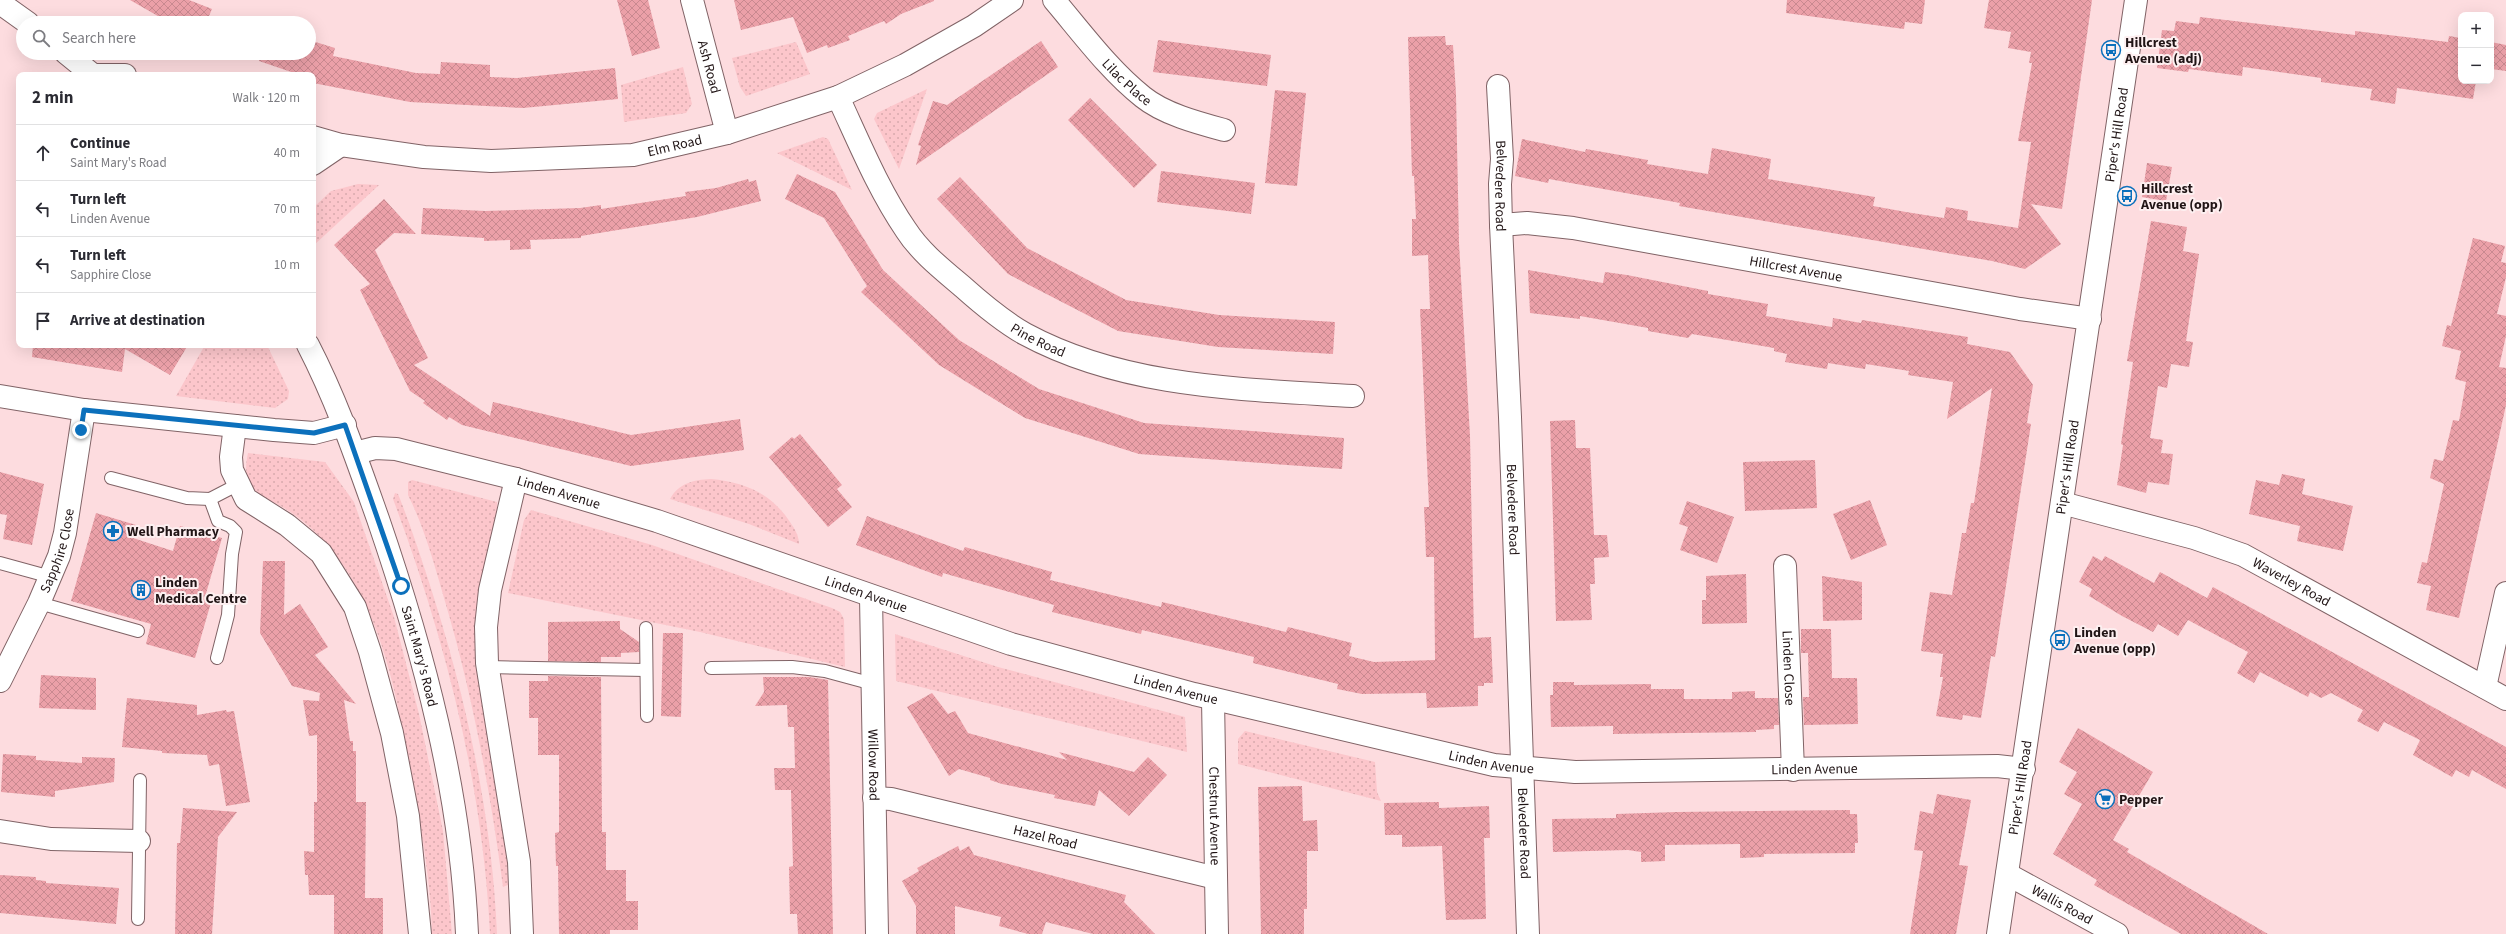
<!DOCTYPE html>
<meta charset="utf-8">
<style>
:root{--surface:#fff;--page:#f7f7f7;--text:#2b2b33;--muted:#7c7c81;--line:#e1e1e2}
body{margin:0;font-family:"Source Sans 3",sans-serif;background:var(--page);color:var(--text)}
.controls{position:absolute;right:12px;top:12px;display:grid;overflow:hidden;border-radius:8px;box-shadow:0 4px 16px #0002}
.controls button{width:36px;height:36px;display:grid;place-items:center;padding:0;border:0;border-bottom:1px solid var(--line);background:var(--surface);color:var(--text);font:20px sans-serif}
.stop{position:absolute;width:12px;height:12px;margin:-9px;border:3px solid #0c70bc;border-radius:50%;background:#fff}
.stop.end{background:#0c70bc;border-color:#fff;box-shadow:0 1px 4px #0008}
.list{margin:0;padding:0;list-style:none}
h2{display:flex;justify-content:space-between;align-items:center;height:52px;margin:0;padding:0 16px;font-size:17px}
h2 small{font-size:13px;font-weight:400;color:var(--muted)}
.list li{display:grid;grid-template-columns:26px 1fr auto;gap:12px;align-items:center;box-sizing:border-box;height:56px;padding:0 16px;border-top:1px solid var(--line)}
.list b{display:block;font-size:15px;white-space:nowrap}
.list p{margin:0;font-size:13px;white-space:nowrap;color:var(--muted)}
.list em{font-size:13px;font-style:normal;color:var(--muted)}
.icon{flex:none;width:22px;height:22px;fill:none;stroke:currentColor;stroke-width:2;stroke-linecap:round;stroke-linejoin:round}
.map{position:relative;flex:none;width:2506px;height:934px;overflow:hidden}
.search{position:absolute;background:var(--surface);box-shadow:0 4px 16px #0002;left:16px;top:16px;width:300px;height:44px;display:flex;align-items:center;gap:10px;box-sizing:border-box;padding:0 14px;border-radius:22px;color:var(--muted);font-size:15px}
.panel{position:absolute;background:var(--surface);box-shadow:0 4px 16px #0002;left:16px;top:72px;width:300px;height:276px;border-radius:8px}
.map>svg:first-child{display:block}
.green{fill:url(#green-dots)}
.building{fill:url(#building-cross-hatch)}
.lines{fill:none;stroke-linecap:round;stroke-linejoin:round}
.service-casing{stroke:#806366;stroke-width:14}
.minor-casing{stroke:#806366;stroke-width:24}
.primary-casing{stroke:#806366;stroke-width:24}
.service{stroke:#fff;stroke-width:12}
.minor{stroke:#fff;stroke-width:22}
.primary{stroke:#fff;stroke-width:22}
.route{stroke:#0c70bc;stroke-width:5}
.labels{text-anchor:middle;stroke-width:4;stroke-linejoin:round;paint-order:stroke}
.poi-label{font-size:14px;font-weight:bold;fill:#201415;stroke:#fdeff0;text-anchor:start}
.street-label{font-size:14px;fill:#201415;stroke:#fdeff0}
</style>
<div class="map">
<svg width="2506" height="934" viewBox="0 0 2506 934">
<defs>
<pattern id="green-dots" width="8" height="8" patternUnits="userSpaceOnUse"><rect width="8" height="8" fill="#fcc6cb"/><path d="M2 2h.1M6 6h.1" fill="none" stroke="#d8a9ad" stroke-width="1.8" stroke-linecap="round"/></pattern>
<pattern id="building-cross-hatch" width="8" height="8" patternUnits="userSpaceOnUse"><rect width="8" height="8" fill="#eba0a8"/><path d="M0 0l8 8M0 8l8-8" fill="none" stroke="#c98990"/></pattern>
</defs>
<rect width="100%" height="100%" fill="#fddcdf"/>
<g class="green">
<polygon points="796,42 810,74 746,96 740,87 732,58"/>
<polygon points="683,67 692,104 686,113 624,122 621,85"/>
<polygon points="927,89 899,169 874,119 877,113"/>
<polygon points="823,137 828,139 852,190 777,153"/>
<polygon points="358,184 379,185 313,246 313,208 331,191"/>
<polygon points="205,345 267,345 289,391 288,399 275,408 176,396"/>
<path d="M 248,453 L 325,462 L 354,502 L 394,617 L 419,714 L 443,831 L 452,934 L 432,934 C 431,884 422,833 413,784 C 399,709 386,625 341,562 C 327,543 311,526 292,513 C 264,494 239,494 248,453 Z"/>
<path d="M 711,479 C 744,482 771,493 790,522 C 795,529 799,536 799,544 L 749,524 L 670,499 C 679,483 693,480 711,479 Z"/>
<path d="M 412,480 L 497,502 L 497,509 L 480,588 L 477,662 L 508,861 L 510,884 L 503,887 C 490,789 472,692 444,598 C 434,563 424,527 408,495 L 408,482 Z"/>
<path d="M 395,493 L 398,494 C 409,521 418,549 427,576 C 465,692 492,813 497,934 L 490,934 C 483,785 445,638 393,499 Z"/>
<polygon points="531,510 652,545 832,608 840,612 844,619 845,667 700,632 508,593 524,520"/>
<polygon points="895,634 998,667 1185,717 1187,752 896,681"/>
<polygon points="1245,731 1375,762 1377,792 1381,801 1238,764 1238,739"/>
</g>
<g class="building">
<polygon points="130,0 189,0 212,9 209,16 228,23 170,23"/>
<polygon points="617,0 648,0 660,48 632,56"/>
<polygon points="734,0 934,0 934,1 901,14 886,24 884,21 848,36 850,40 828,48 827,45 807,53 793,17 741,30"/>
<polygon points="1787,0 1925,0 1922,24 1905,22 1904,29 1786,13"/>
<polygon points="1989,0 2092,0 2062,209 2031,204 2061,244 2025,269 1992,261 1679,206 1680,203 1549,179 1548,183 1515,176 1522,139 1585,152 1586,149 1648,160 1647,164 1708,174 1712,148 1771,159 1768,179 1875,197 1873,206 1906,212 1944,218 1946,207 1968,211 1967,220 2018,228 2031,142 2018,141 2032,63 2029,63 2031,52 2008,48 2011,32 1984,28"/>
<polygon points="2200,17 2355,35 2355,31 2448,42 2449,36 2461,38 2461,81 2476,81 2473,99 2397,88 2395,104 2370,100 2372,89 2321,82 2321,78 2243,67 2242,76 2189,69 2188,72 2157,68 2162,30 2174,31 2176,21 2199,24"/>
<polygon points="1445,36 1446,45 1453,45 1456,94 1459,243 1470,436 1474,638 1491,637 1493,683 1484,683 1484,686 1478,686 1478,706 1427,708 1426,693 1362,694 1337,689 1338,684 1253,663 1254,657 1142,630 1141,634 1052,612 1054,605 943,573 942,577 856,545 867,516 963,551 965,547 1052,572 1050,580 1161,607 1162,602 1286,632 1288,627 1352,643 1349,656 1374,662 1435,660 1434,557 1426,557 1425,528 1424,507 1429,507 1420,309 1430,309 1428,255 1412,256 1412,219 1416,219 1414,176 1412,176 1408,37"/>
<polygon points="309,40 335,48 333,56 416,73 440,74 441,62 490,65 490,77 517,78 615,68 618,99 523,108 410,102 313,83 313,75 300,75 259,61 260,58 246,53 309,53"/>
<polygon points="1158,40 1271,55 1267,86 1153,72"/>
<polygon points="1041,41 1058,67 916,165 921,146 918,145 933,101 947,105"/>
<polygon points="2491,42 2506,45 2506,71 2491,69"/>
<polygon points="1275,90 1306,93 1297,186 1265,183"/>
<polygon points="1090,98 1157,165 1134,188 1068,120"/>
<polygon points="2147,163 2172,167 2166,201 2142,197"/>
<polygon points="1161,171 1255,183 1251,214 1157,202"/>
<polygon points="797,174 835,192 883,270 959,340 1039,389 1144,423 1344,438 1342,469 1139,454 1025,418 939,365 861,292 867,286 824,218 785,199"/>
<polygon points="960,177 1027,248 1126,300 1219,315 1335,322 1333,354 1218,347 1118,331 1008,274 937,199"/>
<polygon points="748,179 749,182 756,180 761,201 697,217 581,236 581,238 530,240 531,249 510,250 510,240 484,241 484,238 421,234 423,208 485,211 580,208 601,205 601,209 686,196 685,192 716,188"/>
<polygon points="384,199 416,234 394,233 375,250 428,358 414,365 490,416 493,402 631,435 740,419 744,450 631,466 462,425 449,417 447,420 423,403 425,401 410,391 360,290 370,284 334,245"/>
<polygon points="2151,221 2187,227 2183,251 2199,254 2186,341 2193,342 2189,367 2171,364 2167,388 2158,386 2150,438 2163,440 2161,453 2173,454 2169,485 2148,482 2146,493 2117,485 2123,445 2121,444 2133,362 2127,361"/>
<polygon points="2473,238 2505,246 2501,262 2506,263 2506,277 2497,314 2506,316 2506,336 2499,367 2506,368 2506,405 2459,618 2426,610 2431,586 2417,583 2422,562 2427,563 2444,484 2430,478 2434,459 2443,461 2453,420 2459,421 2466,382 2455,379 2461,351 2442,346 2447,325 2451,326"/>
<polygon points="1528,270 1603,283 1605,272 1627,275 1708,291 1708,294 1768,304 1766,316 1832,327 1833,318 1861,323 1862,320 1968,337 1967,344 2010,352 2033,385 2027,423 2031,424 1995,657 1991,656 1981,718 1963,715 1962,720 1936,716 1943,677 1940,677 1943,654 1921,651 1930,592 1952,595 1962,533 1966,533 1971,503 1974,503 1992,388 1947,419 1953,382 1908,375 1909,371 1866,364 1865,369 1828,363 1827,369 1785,362 1787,354 1774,351 1774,348 1692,334 1688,338 1648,331 1648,328 1580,316 1580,319 1530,313"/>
<polygon points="33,345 188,345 170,375 125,349 122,372 32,357"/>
<polygon points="1575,420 1576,448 1590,448 1594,535 1607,535 1609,557 1594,558 1595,584 1590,584 1592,620 1556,621 1550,421"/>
<polygon points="800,434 842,485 837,489 852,507 828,527 769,457 792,437 794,439"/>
<polygon points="1815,460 1817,508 1745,511 1743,462"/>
<polygon points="0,472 44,484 32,545 3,539 7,515 0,514"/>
<polygon points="2282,474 2305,479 2302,494 2353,506 2343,551 2297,541 2300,526 2249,514 2256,480 2279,485"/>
<polygon points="1870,500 1887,545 1851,560 1833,514"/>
<polygon points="1687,501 1734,517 1717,563 1680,550 1688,527 1679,524"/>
<polygon points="96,513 136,525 133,538 173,551 180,526 222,538 205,597 212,599 195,658 146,644 151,624 71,601"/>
<polygon points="2093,556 2102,561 2105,556 2154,583 2160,572 2207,598 2213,587 2506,747 2506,789 2472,770 2469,777 2456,770 2452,777 2413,755 2420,740 2384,722 2378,732 2357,721 2363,710 2331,693 2321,698 2310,692 2308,697 2260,672 2254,683 2237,673 2248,652 2188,620 2178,636 2158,624 2153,632 2122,616 2089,596 2092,589 2079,582"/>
<polygon points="263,561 285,561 284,615 300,604 328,647 315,655 356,704 344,700 350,741 353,741 353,751 356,751 356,802 366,802 365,898 383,898 383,934 334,934 334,895 309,895 308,875 305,875 304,851 314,852 314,802 317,802 317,735 309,736 303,700 319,701 320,693 292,686 260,633"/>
<polygon points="1746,574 1747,623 1702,624 1702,600 1706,600 1706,576"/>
<polygon points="1822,576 1862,582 1862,620 1823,621"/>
<polygon points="620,621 620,629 639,642 639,652 621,653 621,657 601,657 601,662 548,661 548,622"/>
<polygon points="1801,629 1831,629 1832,678 1857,678 1858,724 1804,725 1803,697 1809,697 1808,653 1801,653"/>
<polygon points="663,633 683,633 681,717 661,716"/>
<polygon points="41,675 96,678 96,710 39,708"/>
<polygon points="548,676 601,677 602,832 606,832 606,870 626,870 626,901 638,901 638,930 610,930 610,934 559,934 558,866 556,866 555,833 559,832 559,755 538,755 538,718 529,718 529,681 548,681"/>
<polygon points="763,677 809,677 828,680 833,934 798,934 797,914 790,914 789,867 793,866 791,790 775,790 774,768 795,768 794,727 788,727 787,705 755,706 764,692"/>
<polygon points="1553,682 1574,682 1574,685 1651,684 1651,689 1684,689 1684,699 1732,699 1732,692 1755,691 1755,698 1778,698 1779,725 1774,725 1774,729 1756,730 1756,732 1613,734 1613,726 1551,727 1550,695 1553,695"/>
<polygon points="932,693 948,714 955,711 968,733 1067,760 1059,752 1134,772 1148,757 1167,775 1129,816 1099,790 1095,806 1054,798 1055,795 1002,784 990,780 990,778 959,769 949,776 907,707"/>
<polygon points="127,698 197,705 197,715 226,710 227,712 234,711 250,802 226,806 219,764 209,766 207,755 162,753 162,751 122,747"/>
<polygon points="2078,728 2153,772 2113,840 2129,849 2127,852 2268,934 2181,934 2094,885 2097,880 2053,854 2082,804 2064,794 2077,772 2059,762"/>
<polygon points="3,754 36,756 36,760 82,763 82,757 115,758 114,782 55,791 55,797 1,792"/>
<polygon points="1302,786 1303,821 1317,820 1318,851 1307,851 1307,909 1304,909 1304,934 1261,934 1258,787"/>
<polygon points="1937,794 1971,800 1959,865 1968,866 1956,934 1910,934 1923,851 1914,850 1920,811 1933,814"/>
<polygon points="1439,802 1439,808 1489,806 1490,838 1484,838 1486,919 1446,920 1442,846 1402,847 1402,835 1385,835 1384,803"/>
<polygon points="183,808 237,812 218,837 212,934 175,934 177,843 180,843"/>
<polygon points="1850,810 1850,814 1857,814 1858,843 1855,843 1855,853 1764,854 1764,857 1740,858 1740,844 1665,845 1665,861 1641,862 1641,852 1628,850 1553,852 1552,819 1616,818 1616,814 1677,812"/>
<polygon points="958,846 960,851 969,846 974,855 1126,895 1124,902 1155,934 1093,934 1046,922 1042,934 1028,934 999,926 1001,917 955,906 955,934 916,934 916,906 902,881 919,871 917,868"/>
<polygon points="0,875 36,877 36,880 46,881 46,883 119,888 116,924 0,913"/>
</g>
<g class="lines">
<defs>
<g id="service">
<polyline points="111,478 187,498 210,499 237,485"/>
<polyline points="210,499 218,521 230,526 236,532 232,554 228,615 217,658"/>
<polyline points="0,563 51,577"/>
<polyline points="39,603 138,631"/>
<polyline points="646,628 647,716"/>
<polyline points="488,667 646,670"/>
<polyline points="711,668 792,667 825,671 873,684"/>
<polyline points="138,919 140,780"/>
</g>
<g id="minor">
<path id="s1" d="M 692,0 L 727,133"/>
<path id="s2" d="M 1054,0 C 1082,33 1109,70 1143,97 C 1164,114 1198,123 1224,130"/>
<polyline points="95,75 125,75"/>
<path id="s3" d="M 1498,86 L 1502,159 L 1500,184 L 1501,225 L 1510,417 L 1528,934"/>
<path id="s4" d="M 838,97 C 859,142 878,189 906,230 C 920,252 943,270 963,287 C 982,304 1002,321 1025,334 C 1125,388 1242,389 1353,396"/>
<path id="s5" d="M 313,137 L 341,145 L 424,157 L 491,161 L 633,155 L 727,133 L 838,97 L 905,65 L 974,26 L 1012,0"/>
<polyline points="313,164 341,145"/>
<path id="s6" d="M 1501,225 L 1527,223 L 1573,228 L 2020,309 L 2090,319"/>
<polyline points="0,396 84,410 274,430 314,433 345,425"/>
<polyline points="235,426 231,457 232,470 246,499 287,525 321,553 355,607 370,652 392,733 408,816 420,934"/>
<path id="s7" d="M 355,453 L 375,448 L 396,449 L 516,479 L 657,521 L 1011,644 L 1194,694 L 1494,765 L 1575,772 L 1997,766 L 2024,769"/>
<polyline points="516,479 490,590 486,627 487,663 519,862 522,934"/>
<path id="s8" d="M 2062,503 L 2194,538 L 2243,555 L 2506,699"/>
<path id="s9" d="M 1785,566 L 1793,770"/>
<path id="s10" d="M 871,597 L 877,934"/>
<path id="s11" d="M 0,681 L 39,603 L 59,556 L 65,533 L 84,410"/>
<polyline points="2485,687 2506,593"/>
<path id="s12" d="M 1213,699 L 1217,934"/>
<path id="s13" d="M 874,798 L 891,799 L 1216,878"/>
<polyline points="0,831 51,839 139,841"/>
<path id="s14" d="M 2007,874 L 2117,934"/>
<path id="s15" d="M 1998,934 L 2136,0"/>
</g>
<g id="primary">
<polyline points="0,3 28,23"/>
<polyline points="66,53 93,75"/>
<path id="s16" d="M 308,345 C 337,401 357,460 378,519 C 424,653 461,792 467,934"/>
</g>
</defs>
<use href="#service" class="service-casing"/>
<use href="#minor" class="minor-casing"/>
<use href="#primary" class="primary-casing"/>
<use href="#service" class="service"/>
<use href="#minor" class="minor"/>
<use href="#primary" class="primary"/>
</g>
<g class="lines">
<polyline class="route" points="81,430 84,410 314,433 345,425 401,586"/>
</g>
<defs>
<symbol id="bus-ring" viewBox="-11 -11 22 22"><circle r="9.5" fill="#fdeff0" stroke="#0c70bc" stroke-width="1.5"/><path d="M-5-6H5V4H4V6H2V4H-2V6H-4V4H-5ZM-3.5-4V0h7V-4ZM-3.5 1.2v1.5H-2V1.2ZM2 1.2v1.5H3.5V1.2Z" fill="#0c70bc"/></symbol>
<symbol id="pharmacy-ring" viewBox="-11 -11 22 22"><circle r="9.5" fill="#fdeff0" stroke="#0c70bc" stroke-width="1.5"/><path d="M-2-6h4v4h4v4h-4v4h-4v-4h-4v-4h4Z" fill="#0c70bc"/></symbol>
<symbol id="building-ring" viewBox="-11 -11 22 22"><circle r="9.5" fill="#fdeff0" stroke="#0c70bc" stroke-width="1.5"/><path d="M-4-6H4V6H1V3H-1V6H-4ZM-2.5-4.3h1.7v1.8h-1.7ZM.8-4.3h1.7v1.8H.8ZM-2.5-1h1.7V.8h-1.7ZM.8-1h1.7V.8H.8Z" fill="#0c70bc"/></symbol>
<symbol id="supermarket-ring" viewBox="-11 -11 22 22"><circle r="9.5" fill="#fdeff0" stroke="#0c70bc" stroke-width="1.5"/><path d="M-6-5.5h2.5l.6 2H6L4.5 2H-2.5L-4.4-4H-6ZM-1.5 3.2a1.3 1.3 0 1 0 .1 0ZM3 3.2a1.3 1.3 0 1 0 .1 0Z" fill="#0c70bc"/></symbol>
</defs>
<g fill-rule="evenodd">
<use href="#bus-ring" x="2100" y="39" width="22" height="22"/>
<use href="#bus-ring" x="2116" y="185" width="22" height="22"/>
<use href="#pharmacy-ring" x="102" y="520" width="22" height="22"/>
<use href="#building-ring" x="130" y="579" width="22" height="22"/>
<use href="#bus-ring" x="2049" y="629" width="22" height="22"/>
<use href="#supermarket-ring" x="2094" y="788" width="22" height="22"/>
</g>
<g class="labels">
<g class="poi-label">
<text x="2125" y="47">Hillcrest<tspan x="2125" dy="16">Avenue (adj)</tspan></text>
<text x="2141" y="193">Hillcrest<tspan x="2141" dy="16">Avenue (opp)</tspan></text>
<text x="127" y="536">Well Pharmacy</text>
<text x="155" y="587">Linden<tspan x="155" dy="16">Medical Centre</tspan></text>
<text x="2074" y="637">Linden<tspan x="2074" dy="16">Avenue (opp)</tspan></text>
<text x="2119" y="804">Pepper</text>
</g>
<g class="street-label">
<text dy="5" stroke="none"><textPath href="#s1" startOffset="69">Ash Road</textPath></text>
<text dy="5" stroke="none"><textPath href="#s2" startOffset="110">Lilac Place</textPath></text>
<text dy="5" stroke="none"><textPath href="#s15" startOffset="808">Piper's Hill Road</textPath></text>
<text dy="5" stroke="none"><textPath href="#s5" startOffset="365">Elm Road</textPath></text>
<text dy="5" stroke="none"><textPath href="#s3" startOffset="100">Belvedere Road</textPath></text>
<text dy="5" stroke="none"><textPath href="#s6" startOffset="299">Hillcrest Avenue</textPath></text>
<text dy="5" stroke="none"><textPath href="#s4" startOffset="323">Pine Road</textPath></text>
<text dy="5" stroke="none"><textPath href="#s15" startOffset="472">Piper's Hill Road</textPath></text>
<text dy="5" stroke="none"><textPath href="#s7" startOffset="210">Linden Avenue</textPath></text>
<text dy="5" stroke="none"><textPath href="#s3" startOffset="424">Belvedere Road</textPath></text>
<text dy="5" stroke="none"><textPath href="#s11" startOffset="143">Sapphire Close</textPath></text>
<text dy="5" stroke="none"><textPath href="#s8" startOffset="244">Waverley Road</textPath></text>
<text dy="5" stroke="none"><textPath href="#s7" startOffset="534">Linden Avenue</textPath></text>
<text dy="5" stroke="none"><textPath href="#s16" startOffset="331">Saint Mary's Road</textPath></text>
<text dy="5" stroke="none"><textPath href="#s9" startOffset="102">Linden Close</textPath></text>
<text dy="5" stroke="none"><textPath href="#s7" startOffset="858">Linden Avenue</textPath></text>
<text dy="5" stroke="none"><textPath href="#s7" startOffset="1182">Linden Avenue</textPath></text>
<text dy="5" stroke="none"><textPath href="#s10" startOffset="168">Willow Road</textPath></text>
<text dy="5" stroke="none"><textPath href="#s7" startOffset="1506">Linden Avenue</textPath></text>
<text dy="5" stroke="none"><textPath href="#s15" startOffset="148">Piper's Hill Road</textPath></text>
<text dy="5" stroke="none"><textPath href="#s12" startOffset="117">Chestnut Avenue</textPath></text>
<text dy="5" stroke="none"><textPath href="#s3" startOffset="748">Belvedere Road</textPath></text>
<text dy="5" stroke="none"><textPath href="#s13" startOffset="176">Hazel Road</textPath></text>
<text dy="5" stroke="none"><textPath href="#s14" startOffset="63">Wallis Road</textPath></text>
</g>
</g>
</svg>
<div class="controls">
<button>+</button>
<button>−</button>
</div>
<div class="stop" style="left:401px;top:586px"></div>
<div class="stop end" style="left:81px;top:430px"></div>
<div class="search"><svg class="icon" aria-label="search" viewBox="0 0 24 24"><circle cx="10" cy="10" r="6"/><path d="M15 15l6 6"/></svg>Search here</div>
<section class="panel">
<h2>2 min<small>Walk · 120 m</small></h2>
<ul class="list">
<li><svg class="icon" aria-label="ahead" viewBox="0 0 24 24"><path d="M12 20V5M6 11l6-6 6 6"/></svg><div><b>Continue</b><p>Saint Mary's Road</p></div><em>40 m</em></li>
<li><svg class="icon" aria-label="left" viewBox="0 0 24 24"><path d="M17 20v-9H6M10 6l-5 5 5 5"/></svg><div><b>Turn left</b><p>Linden Avenue</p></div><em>70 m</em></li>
<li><svg class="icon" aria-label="left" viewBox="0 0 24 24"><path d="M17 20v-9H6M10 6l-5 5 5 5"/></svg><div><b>Turn left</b><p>Sapphire Close</p></div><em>10 m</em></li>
<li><svg class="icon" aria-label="arrive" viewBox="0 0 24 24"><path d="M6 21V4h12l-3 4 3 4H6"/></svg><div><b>Arrive at destination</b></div></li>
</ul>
</section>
</div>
